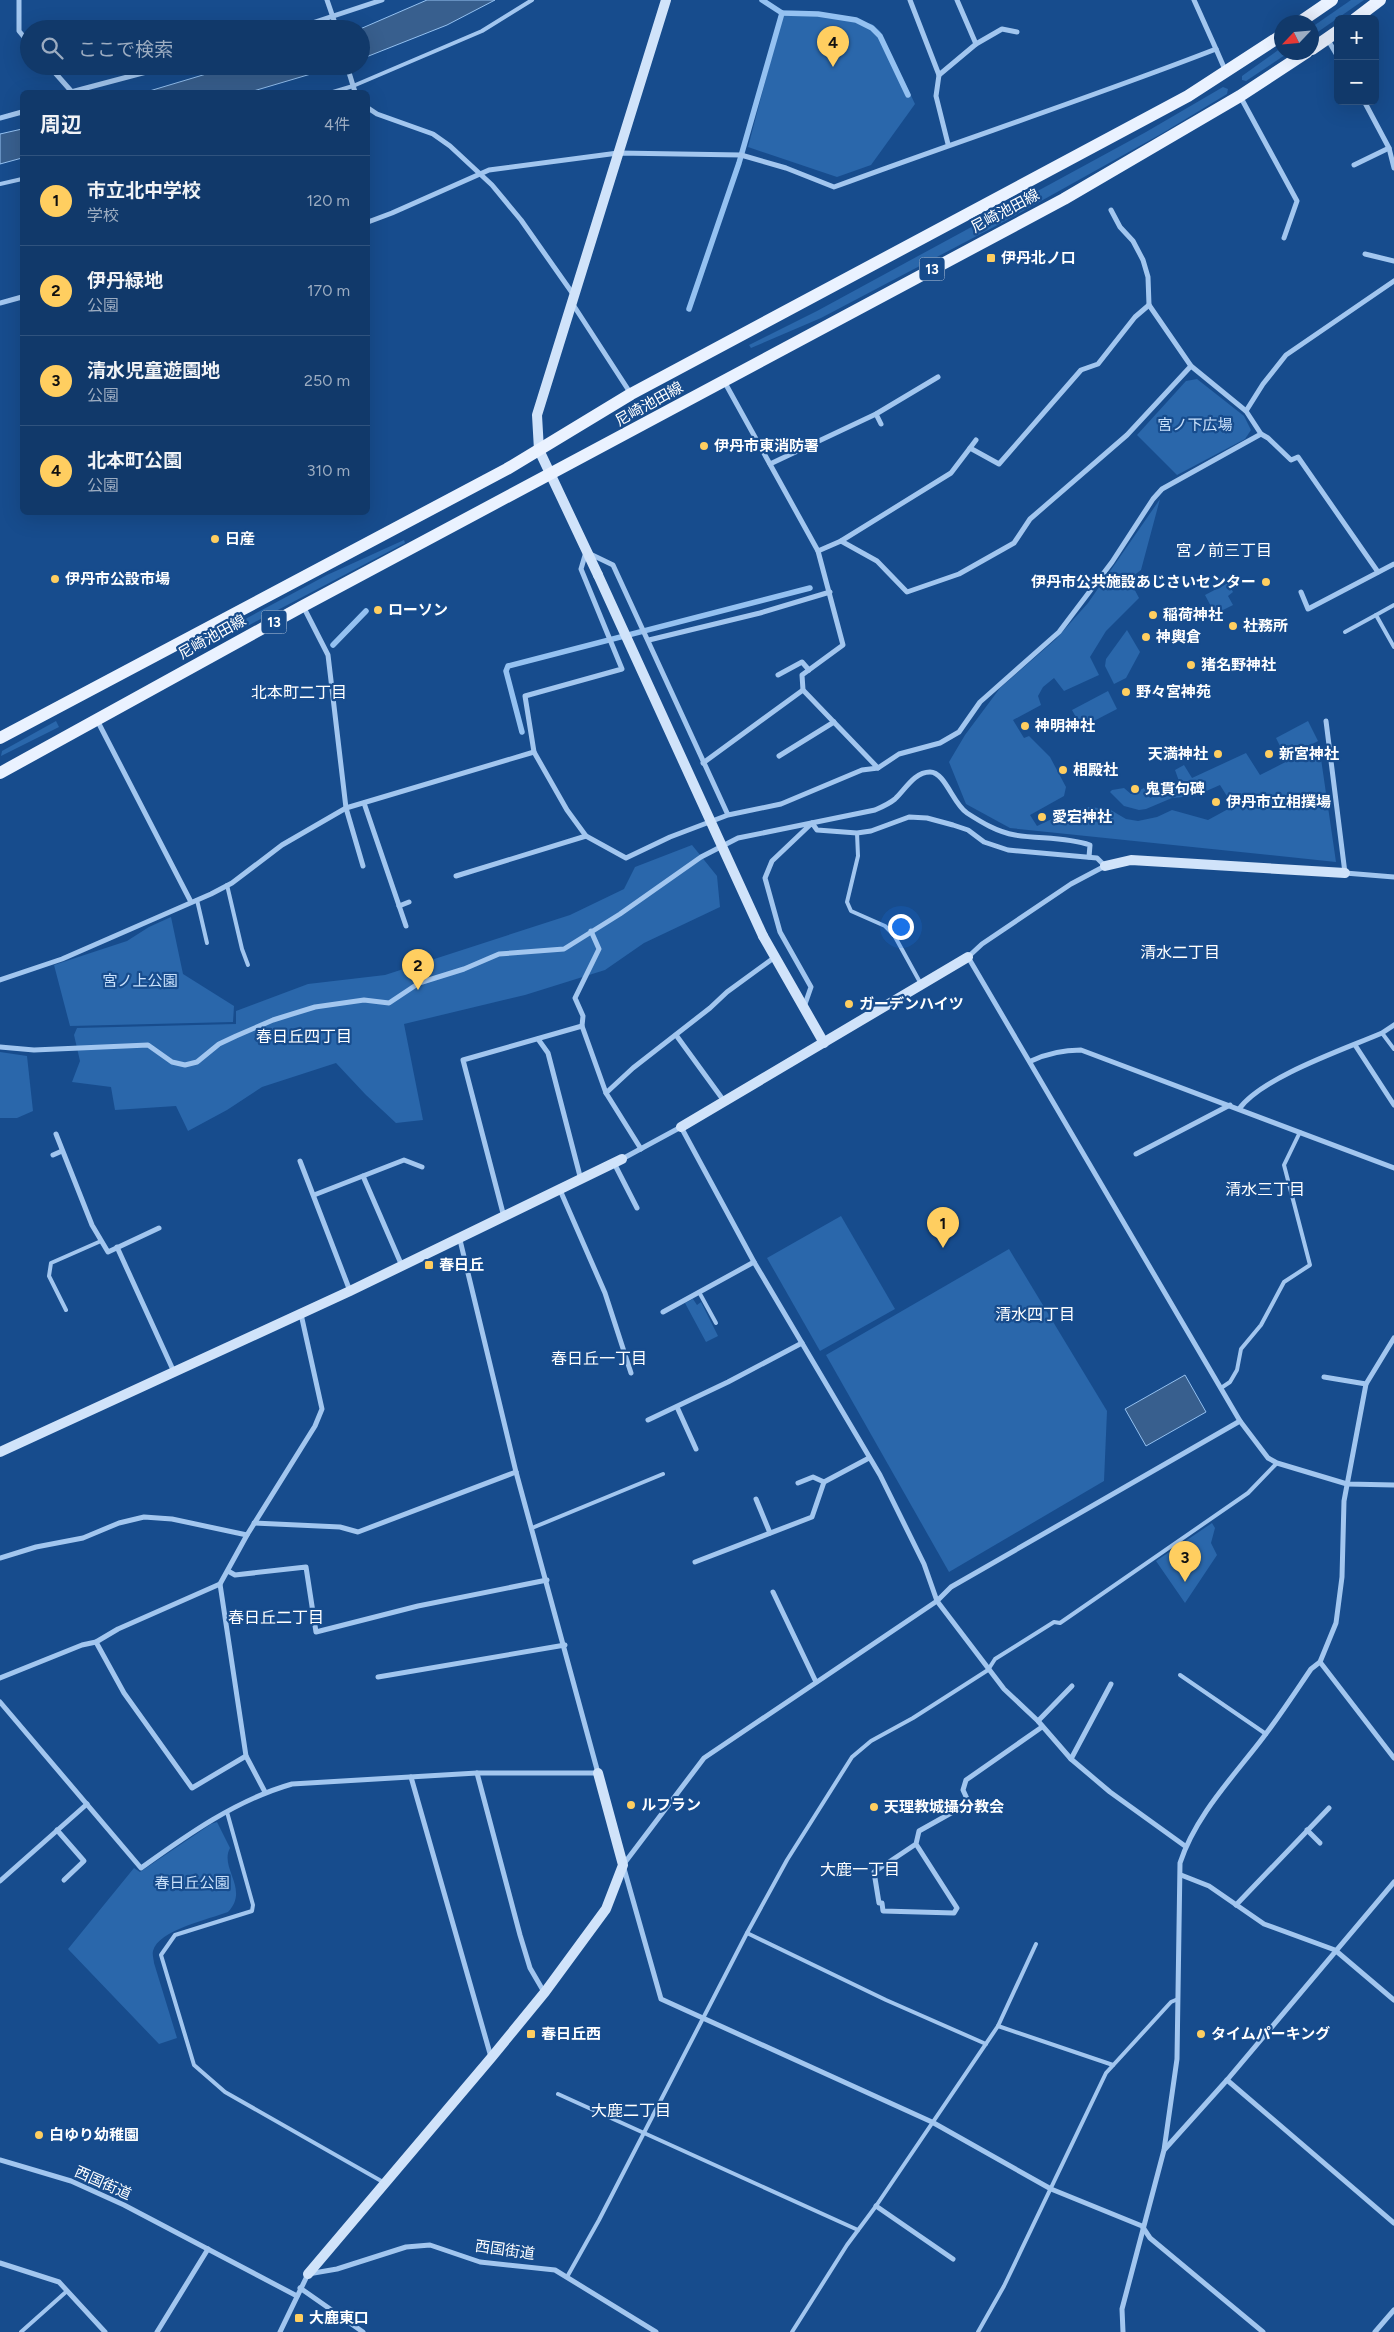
<!DOCTYPE html>
<html lang="ja">
<meta charset="utf-8">
<style>
:root{--surface:#11396a;--page:#1e4472;--text:#f1f3f6;--muted:#9cacc1;--line:#30537e;--accent:#ffce60}
body{margin:0;font-family:Figtree,"Noto Sans JP",sans-serif;background:var(--page);color:var(--text)}
.controls{position:absolute;right:15px;top:15px;display:grid;overflow:hidden;border-radius:8px;box-shadow:0 5px 20px #0002}
.controls button{width:45px;height:45px;display:grid;place-items:center;padding:0;border:0;border-bottom:1px solid var(--line);background:var(--surface);color:var(--text);font:25px sans-serif}
.compass{position:absolute;left:1274px;top:15px;width:45px;height:45px;border-radius:50%;background:var(--surface);box-shadow:0 5px 20px #0002;rotate:244deg}
.you{position:absolute;left:900px;top:926px;width:18px;height:18px;margin:-12px;border:4px solid #fff;border-radius:50%;background:#1a73e8;box-shadow:0 0 0 8px #1a73e833}
.badge{display:grid;place-items:center;width:32px;height:32px;border-radius:50%;background:var(--accent);color:#111;font-size:16px;font-weight:700}
.pin{position:absolute;translate:-50% -41px;filter:drop-shadow(0 1px 2px #0008)}
.pin::after{content:'';position:absolute;top:26px;width:18px;height:15px;background:inherit;clip-path:polygon(0 0,100% 0,50% 100%)}
.list{margin:0;padding:0;list-style:none}
h2{display:flex;justify-content:space-between;align-items:center;height:65px;margin:0;padding:0 20px;font-size:21px}
h2 small{font-size:16px;font-weight:400;color:var(--muted)}
.list li{display:grid;grid-template-columns:32px 1fr auto;gap:15px;align-items:center;box-sizing:border-box;height:90px;padding:0 20px;border-top:1px solid var(--line)}
.list b{display:block;font-size:19px;white-space:nowrap}
.list p{margin:0;font-size:16px;white-space:nowrap;color:var(--muted)}
.list em{font-size:16px;font-style:normal;color:var(--muted)}
.icon{flex:none;width:28px;height:28px;fill:none;stroke:currentColor;stroke-width:2;stroke-linecap:round;stroke-linejoin:round}
.map{position:relative;flex:none;width:1394px;height:2332px;overflow:hidden}
.search{position:absolute;background:var(--surface);box-shadow:0 5px 20px #0002;left:20px;top:20px;width:350px;height:55px;display:flex;align-items:center;gap:12px;box-sizing:border-box;padding:0 18px;border-radius:28px;color:var(--muted);font-size:19px}
.panel{position:absolute;background:var(--surface);box-shadow:0 5px 20px #0002;left:20px;top:90px;width:350px;height:425px;border-radius:8px}
.map>svg:first-child{display:block}
.green{fill:#2a67ab}
.water{fill:#385f8e;stroke:#94c1f1}
.lines{fill:none;stroke-linecap:round;stroke-linejoin:round}
.stream{stroke:#94c1f1;stroke-width:5.5}
.lane{stroke:#a2c6ef;stroke-width:4}
.street{stroke:#a2c6ef;stroke-width:5}
.secondary{stroke:#d0e3fa;stroke-width:10}
.primary{stroke:#eaf2ff;stroke-width:12}
.secondary-bridge{stroke:#d0e3fa;stroke-width:10}
.poi-dot{fill:#ffce60;stroke:#174c8d;stroke-width:2}
.labels{text-anchor:middle;stroke-width:4.5;stroke-linejoin:round;paint-order:stroke}
.shield{fill:#174c8d;stroke:#b9c9dd;stroke-width:1}
.shield-label{font-size:14px;font-weight:bold;fill:#fff}
.street-label{font-size:15px;fill:#fff;stroke:#174c8d}
.poi-label{font-size:15px;font-weight:bold;fill:#fff;stroke:#174c8d;text-anchor:start}
.park-label{font-size:15px;fill:#c8e0fb;stroke:#174c8d}
.neighbourhood-label{font-size:16px;fill:#fff;stroke:#174c8d}
</style>
<div class="map">
<svg width="1394" height="2332" viewBox="0 0 1394 2332">
<rect width="100%" height="100%" fill="#174c8d"/>
<g class="green">
<polygon points="1351,0 1364,0 1312,36 1312,27"/>
<polygon points="784,10 872,24 880,31 915,104 871,165 837,177 748,147"/>
<polygon points="1281,48 1282,52 1288,53 1246,81 1242,80 1242,76"/>
<polygon points="1223,87 1228,89 1227,94 1161,134 1009,219 821,318 751,348 749,345 817,311 1146,132"/>
<polygon points="1197,379 1244,416 1251,430 1245,439 1177,475 1137,435 1186,381"/>
<polygon points="1160,499 1141,570 1129,579 1139,598 1106,631 1090,657 1099,675 1064,691 1054,678 1043,687 1038,696 1041,705 1013,720 1024,738 1029,736 1050,757 1066,787 1064,796 1030,815 1037,826 1071,810 1088,807 1109,809 1126,819 1138,821 1157,817 1172,810 1208,820 1230,808 1230,801 1220,785 1195,796 1172,798 1146,809 1139,810 1124,806 1110,792 1112,790 1124,788 1131,794 1144,788 1150,798 1180,784 1175,770 1184,765 1192,778 1246,753 1260,775 1319,745 1336,862 1010,828 966,804 949,762 965,735 1000,688 1056,639 1088,603"/>
<polygon points="404,540 405,543 198,652 195,646 327,575"/>
<polygon points="1228,583 1233,592 1228,596 1233,605 1215,614 1205,595"/>
<polygon points="1127,630 1140,652 1126,678 1114,684 1105,666 1106,659"/>
<polygon points="1108,691 1117,709 1088,724 1079,723 1072,710"/>
<polygon points="56,721 59,727 1,756 2,751"/>
<polygon points="1308,721 1318,741 1286,758 1276,738"/>
<polygon points="692,845 717,876 720,907 644,943 605,970 525,995 404,1024 423,1120 396,1123 366,1095 336,1063 262,1087 227,1110 188,1131 176,1106 115,1110 111,1087 72,1082 80,1061 74,1035 77,1028 236,1024 236,1011 308,984 385,975 570,915 624,889 635,867"/>
<polygon points="171,917 183,974 234,1006 233,1022 70,1026 54,965 127,941 149,927"/>
<polygon points="0,1052 27,1056 33,1111 17,1118 0,1118"/>
<polygon points="841,1216 895,1309 820,1351 767,1258"/>
<polygon points="1009,1249 1107,1411 1104,1481 949,1572 826,1355"/>
<polygon points="693,1299 697,1305 701,1302 718,1336 706,1342 685,1303"/>
<polygon points="1212,1523 1215,1528 1211,1543 1217,1555 1185,1603 1156,1561"/>
<path d="M 217,1822 L 230,1848 C 219,1868 250,1889 228,1912 C 210,1919 158,1930 153,1951 C 152,1955 154,1960 154,1963 L 177,2038 L 159,2044 L 68,1949 L 134,1868 L 140,1872 L 211,1824 Z"/>
</g>
<g class="water">
<polygon points="427,0 495,0 447,25 361,59 360,29"/>
<polygon points="233,66 338,66 250,92 146,92"/>
<polygon points="22,129 22,158 0,164 0,134"/>
<polygon points="1185,1375 1206,1412 1146,1446 1125,1409"/>
</g>
<g class="lines">
<g class="stream">
<polyline points="762,0 782,13 818,14 856,20 872,28 880,36 908,95"/>
<polyline points="689,309 739,163 782,13"/>
<polyline points="333,645 366,611"/>
<polyline points="522,732 506,671 508,666 810,588"/>
</g>
<g class="lane">
<polyline points="333,92 353,86 482,31 532,0"/>
<polyline points="0,184 22,179"/>
<polyline points="1394,605 1376,615 1394,647"/>
<polyline points="1345,632 1376,615"/>
<polyline points="857,833 858,856 847,902 851,911 885,926 894,935 921,984"/>
<polyline points="227,885 242,949 248,965"/>
<polyline points="197,900 207,943"/>
<polyline points="1382,1033 1394,1049"/>
<polyline points="699,1292 716,1323"/>
<polyline points="66,1310 49,1276 51,1263 101,1241"/>
<polyline points="1221,1388 1230,1382 1237,1370 1241,1349 1261,1325 1284,1282 1310,1265 1284,1165 1300,1132"/>
<polyline points="532,1528 663,1474"/>
<polyline points="1180,1675 1266,1734"/>
<polyline points="227,1812 253,1905 252,1911 175,1935 161,1955 194,2065 225,2092 383,2182"/>
<polyline points="747,1933 886,2000 986,2044"/>
<polyline points="998,2026 1113,2065"/>
<polyline points="558,2094 858,2230"/>
<polyline points="567,2277 599,2220 747,1933 787,1860 852,1757 871,1741 913,1718 988,1670 995,1659 1054,1622 1060,1623 1248,1493 1277,1463"/>
<polyline points="21,2332 67,2291"/>
<polyline points="792,2332 847,2245 876,2206 998,2026 1036,1944"/>
<polyline points="978,2332 1004,2286 1106,2073 1171,2002 1178,1999"/>
</g>
<g class="street">
<polyline points="19,0 19,31 29,43"/>
<polyline points="327,0 337,29"/>
<polyline points="910,0 939,75"/>
<polyline points="1194,0 1216,49"/>
<polyline points="294,29 382,0"/>
<polyline points="1328,40 1338,57"/>
<polyline points="976,44 1002,29 1017,32"/>
<polyline points="49,66 72,92"/>
<polyline points="347,66 355,92"/>
<polyline points="71,92 169,66"/>
<polyline points="1240,96 1297,201 1284,238"/>
<polyline points="1364,101 1389,148 1394,168"/>
<polyline points="368,108 377,114 433,134 450,146 492,185 521,220 573,294"/>
<polyline points="0,118 22,112"/>
<polyline points="948,144 936,96 939,75 976,44 957,0"/>
<polyline points="1354,165 1389,148"/>
<path d="M 368,222 L 392,213 L 489,170 L 618,153 L 741,155 L 786,168 L 834,187 C 961,140 1090,98 1216,49 L 1226,72"/>
<polyline points="1365,254 1394,261"/>
<polyline points="0,303 22,297"/>
<polyline points="572,303 631,394"/>
<polyline points="724,381 818,551 843,645 802,675 803,690 878,768 899,754 940,743 959,732 980,702 1059,632 1112,562 1153,499 1162,489 1261,434 1246,411 1191,366 1149,305 1148,277 1143,260 1133,241 1120,227 1111,210"/>
<polyline points="1246,411 1263,384 1286,355 1394,281"/>
<polyline points="876,414 881,424"/>
<polyline points="1261,434 1268,438 1291,460 1298,457 1378,572"/>
<polyline points="970,448 976,440"/>
<polyline points="770,464 876,414 938,377"/>
<polyline points="841,541 951,473 970,448 999,464 1081,370 1098,364 1135,317 1149,305"/>
<polyline points="818,551 841,541 877,561 907,592 959,574 1014,543 1030,519 1127,435 1191,366"/>
<polyline points="1301,592 1308,609 1394,564"/>
<polyline points="303,606 328,655 346,808 363,866"/>
<polyline points="649,640 760,613 830,592"/>
<polyline points="778,675 802,662 809,670"/>
<polyline points="97,720 191,902"/>
<polyline points="1326,721 1345,873 1394,877"/>
<polyline points="779,756 834,722"/>
<polyline points="703,763 803,690"/>
<polyline points="364,803 406,926"/>
<polyline points="728,815 670,837 626,858 586,836 567,810 534,752 525,696 622,669 581,569 586,552 613,565 728,815 781,804 862,770 878,768"/>
<polyline points="456,876 586,836"/>
<polyline points="399,906 409,902"/>
<polyline points="0,980 62,959 211,894 232,883 282,845 346,808 534,752"/>
<polyline points="804,1007 811,987 780,932 765,878 772,861 812,823 817,830 857,833 871,831 909,817 927,818 953,825 968,830 984,842 1008,850 1097,858 1105,866 1071,884 982,944 968,957 1240,1421 1268,1458 1277,1463 1347,1484 1394,1485"/>
<polyline points="582,1026 583,1016 575,998 599,949 591,931"/>
<polyline points="676,1035 724,1101"/>
<polyline points="538,1039 548,1053 581,1180"/>
<polyline points="1355,1045 1394,1105"/>
<path d="M 0,1047 L 34,1050 L 148,1045 L 172,1062 L 185,1065 L 197,1062 L 219,1044 L 236,1036 L 273,1020 L 315,1007 L 364,1000 L 389,1003 L 419,983 L 464,969 L 499,954 L 564,949 L 620,914 L 701,857 L 738,838 L 875,810 C 882,807 889,804 895,799 C 905,790 914,772 930,772 C 945,772 953,804 967,813 C 981,822 997,832 1015,835 C 1040,839 1066,837 1090,845 L 1089,857"/>
<path d="M 1031,1061 C 1048,1053 1062,1050 1081,1050 L 1394,1168"/>
<polyline points="606,1093 633,1068 710,1008 727,992 775,957"/>
<path d="M 1239,1109 C 1262,1077 1345,1049 1382,1033 L 1394,1025"/>
<polyline points="56,1134 92,1225 108,1252 159,1228"/>
<polyline points="1136,1154 1230,1105"/>
<polyline points="53,1155 62,1151"/>
<polyline points="622,1159 681,1127 754,1262 880,1475 924,1564 937,1601 1004,1689 1038,1721 1071,1759 1110,1792 1185,1846"/>
<polyline points="300,1161 350,1291"/>
<polyline points="614,1163 637,1208"/>
<polyline points="363,1176 402,1266"/>
<polyline points="560,1190 605,1293 631,1373"/>
<polyline points="314,1195 404,1160 422,1167"/>
<polyline points="504,1217 463,1060 582,1026 606,1093 641,1149"/>
<polyline points="117,1247 174,1372"/>
<polyline points="663,1312 754,1262"/>
<polyline points="1324,1377 1366,1384"/>
<polyline points="677,1407 696,1449"/>
<polyline points="648,1420 728,1382 802,1343"/>
<polyline points="1240,1421 951,1587 937,1601 704,1758 623,1865 661,1999 932,2122 1051,2189 1142,2226 1150,2238 1263,2332"/>
<polyline points="798,1483 813,1477 824,1482"/>
<polyline points="756,1499 770,1533"/>
<polyline points="254,1523 340,1527 358,1532 516,1472"/>
<polyline points="0,1558 36,1547 83,1538 119,1523 144,1517 172,1519 247,1535"/>
<polyline points="695,1562 812,1517 824,1482 869,1458"/>
<polyline points="228,1571 235,1575 306,1567 316,1632 418,1606 547,1580"/>
<polyline points="773,1592 816,1682"/>
<polyline points="96,1642 124,1693 192,1788 246,1756"/>
<polyline points="1320,1662 1394,1758"/>
<polyline points="378,1677 565,1645"/>
<polyline points="0,1678 82,1645 96,1642 118,1629 220,1584"/>
<path d="M 0,1702 L 141,1868 C 187,1835 236,1800 292,1784 L 477,1773 L 598,1773 L 516,1472 L 460,1240"/>
<polyline points="1038,1721 1072,1686"/>
<polyline points="1071,1759 1111,1684"/>
<polyline points="477,1773 520,1935 530,1968 544,1992"/>
<polyline points="411,1777 491,2057"/>
<polyline points="265,1792 246,1756 220,1584 247,1535 315,1426 322,1409 301,1314"/>
<polyline points="57,1830 84,1861 64,1880"/>
<polyline points="1307,1830 1320,1843"/>
<polyline points="916,1844 874,1872 879,1903 882,1903 883,1911 954,1913 957,1908 916,1844 919,1831 969,1803 963,1790 966,1780 1042,1727"/>
<polyline points="1181,1875 1209,1886 1264,1924 1335,1950 1394,2000"/>
<polyline points="0,1881 87,1804"/>
<polyline points="1236,1905 1329,1808"/>
<polyline points="1227,2080 1394,2223"/>
<polyline points="1165,2149 1227,2080 1394,1882"/>
<polyline points="0,2160 71,2181 124,2205 297,2296"/>
<polyline points="876,2206 953,2259"/>
<polyline points="0,2263 59,2282 105,2332"/>
<polyline points="300,2288 363,2332"/>
<polyline points="157,2332 208,2249"/>
<polyline points="280,2332 308,2274 337,2269 406,2247 430,2245 480,2262 555,2270 656,2332"/>
<path d="M 1123,2332 L 1122,2309 L 1164,2150 L 1177,2059 L 1180,1863 C 1196,1814 1235,1775 1265,1735 C 1281,1714 1296,1691 1311,1669 L 1320,1662 L 1336,1623 L 1342,1577 L 1344,1501 L 1366,1384 L 1394,1338"/>
<polyline points="1375,2332 1394,2310"/>
</g>
<g class="secondary">
<polyline points="598,575 539,450 537,415 666,0"/>
<polyline points="1105,866 1131,860 1345,873"/>
<polyline points="763,936 824,1043"/>
<polyline points="681,1127 968,957"/>
<polyline points="0,1452 350,1291 622,1159"/>
<polyline points="308,2274 491,2058 545,1992 606,1909 623,1865 598,1773"/>
</g>
<g class="primary">
<polyline points="1355,19 1380,0"/>
<polyline points="1300,22 1332,0"/>
<polyline points="1312,49 1338,31"/>
<polyline points="0,738 507,469 631,394 1188,96 1282,35"/>
<polyline points="0,773 303,606 1064,199 1240,96 1307,52"/>
</g>
<polyline class="secondary-bridge" points="598,575 763,936"/>
</g>
<g class="poi-dot">
<rect x="986" y="253" width="10" height="10" rx="2.5"/>
<circle cx="704" cy="446" r="5"/>
<circle cx="215" cy="539" r="5"/>
<circle cx="55" cy="579" r="5"/>
<circle cx="1266" cy="582" r="5"/>
<circle cx="378" cy="610" r="5"/>
<circle cx="1153" cy="615" r="5"/>
<circle cx="1233" cy="626" r="5"/>
<circle cx="1146" cy="637" r="5"/>
<circle cx="1191" cy="665" r="5"/>
<circle cx="1126" cy="692" r="5"/>
<circle cx="1025" cy="726" r="5"/>
<circle cx="1218" cy="754" r="5"/>
<circle cx="1269" cy="754" r="5"/>
<circle cx="1063" cy="770" r="5"/>
<circle cx="1135" cy="789" r="5"/>
<circle cx="1216" cy="802" r="5"/>
<circle cx="1042" cy="817" r="5"/>
<circle cx="849" cy="1004" r="5"/>
<rect x="424" y="1260" width="10" height="10" rx="2.5"/>
<circle cx="631" cy="1805" r="5"/>
<circle cx="874" cy="1807" r="5"/>
<rect x="526" y="2029" width="10" height="10" rx="2.5"/>
<circle cx="1201" cy="2034" r="5"/>
<circle cx="39" cy="2135" r="5"/>
<rect x="294" y="2313" width="10" height="10" rx="2.5"/>
</g>
<g class="labels">
<g class="shield">
<rect x="919.5" y="257.5" width="25" height="23" rx="4"/>
<rect x="261.5" y="610.5" width="25" height="23" rx="4"/>
</g>
<g class="shield-label">
<text x="932" y="274">13</text>
<text x="274" y="627">13</text>
</g>
<g class="street-label">
<text transform="translate(1005 211) rotate(-28)" y="5">尼崎池田線</text>
<text transform="translate(649 404) rotate(-29)" y="5">尼崎池田線</text>
<text transform="translate(212 637) rotate(-29)" y="5">尼崎池田線</text>
<text transform="translate(103 2183) rotate(24)" y="5">西国街道</text>
<text transform="translate(505 2250) rotate(8)" y="5">西国街道</text>
</g>
<g class="poi-label">
<text x="1001" y="263">伊丹北ノ口</text>
<text x="714" y="451">伊丹市東消防署</text>
<text x="225" y="544">日産</text>
<text x="65" y="584">伊丹市公設市場</text>
<text x="1256" y="587" text-anchor="end">伊丹市公共施設あじさいセンター</text>
<text x="388" y="615">ローソン</text>
<text x="1163" y="620">稲荷神社</text>
<text x="1243" y="631">社務所</text>
<text x="1156" y="642">神輿倉</text>
<text x="1201" y="670">猪名野神社</text>
<text x="1136" y="697">野々宮神苑</text>
<text x="1035" y="731">神明神社</text>
<text x="1208" y="759" text-anchor="end">天満神社</text>
<text x="1279" y="759">新宮神社</text>
<text x="1073" y="775">相殿社</text>
<text x="1145" y="794">鬼貫句碑</text>
<text x="1226" y="807">伊丹市立相撲場</text>
<text x="1052" y="822">愛宕神社</text>
<text x="859" y="1009">ガーデンハイツ</text>
<text x="439" y="1270">春日丘</text>
<text x="641" y="1810">ルフラン</text>
<text x="884" y="1812">天理教城攝分教会</text>
<text x="541" y="2039">春日丘西</text>
<text x="1211" y="2039">タイムパーキング</text>
<text x="49" y="2140">白ゆり幼稚園</text>
<text x="309" y="2323">大鹿東口</text>
</g>
<g class="park-label">
<text x="1195" y="430">宮ノ下広場</text>
<text x="140" y="986">宮ノ上公園</text>
<text x="192" y="1888">春日丘公園</text>
</g>
<g class="neighbourhood-label">
<text x="1224" y="556">宮ノ前三丁目</text>
<text x="299" y="698">北本町二丁目</text>
<text x="1180" y="958">清水二丁目</text>
<text x="304" y="1042">春日丘四丁目</text>
<text x="1265" y="1195">清水三丁目</text>
<text x="1035" y="1320">清水四丁目</text>
<text x="599" y="1364">春日丘一丁目</text>
<text x="276" y="1623">春日丘二丁目</text>
<text x="860" y="1875">大鹿一丁目</text>
<text x="631" y="2116">大鹿二丁目</text>
</g>
</g>
</svg>
<div class="controls">
<button>+</button>
<button>−</button>
</div>
<svg class="compass" viewBox="-18 -18 36 36"><path d="M0-13l5 13h-10z" fill="#e53935"/><path d="M0 13l5-13h-10z" fill="#9cacc1"/></svg>
<div class="you"></div>
<div class="pin badge" style="left:943px;top:1248px">1</div>
<div class="pin badge" style="left:418px;top:990px">2</div>
<div class="pin badge" style="left:1185px;top:1582px">3</div>
<div class="pin badge" style="left:833px;top:67px">4</div>
<div class="search"><svg class="icon" aria-label="search" viewBox="0 0 24 24"><circle cx="10" cy="10" r="6"/><path d="M15 15l6 6"/></svg>ここで検索</div>
<section class="panel">
<h2>周辺<small>4件</small></h2>
<ul class="list">
<li><span class="badge">1</span><div><b>市立北中学校</b><p>学校</p></div><em>120 m</em></li>
<li><span class="badge">2</span><div><b>伊丹緑地</b><p>公園</p></div><em>170 m</em></li>
<li><span class="badge">3</span><div><b>清水児童遊園地</b><p>公園</p></div><em>250 m</em></li>
<li><span class="badge">4</span><div><b>北本町公園</b><p>公園</p></div><em>310 m</em></li>
</ul>
</section>
</div>
